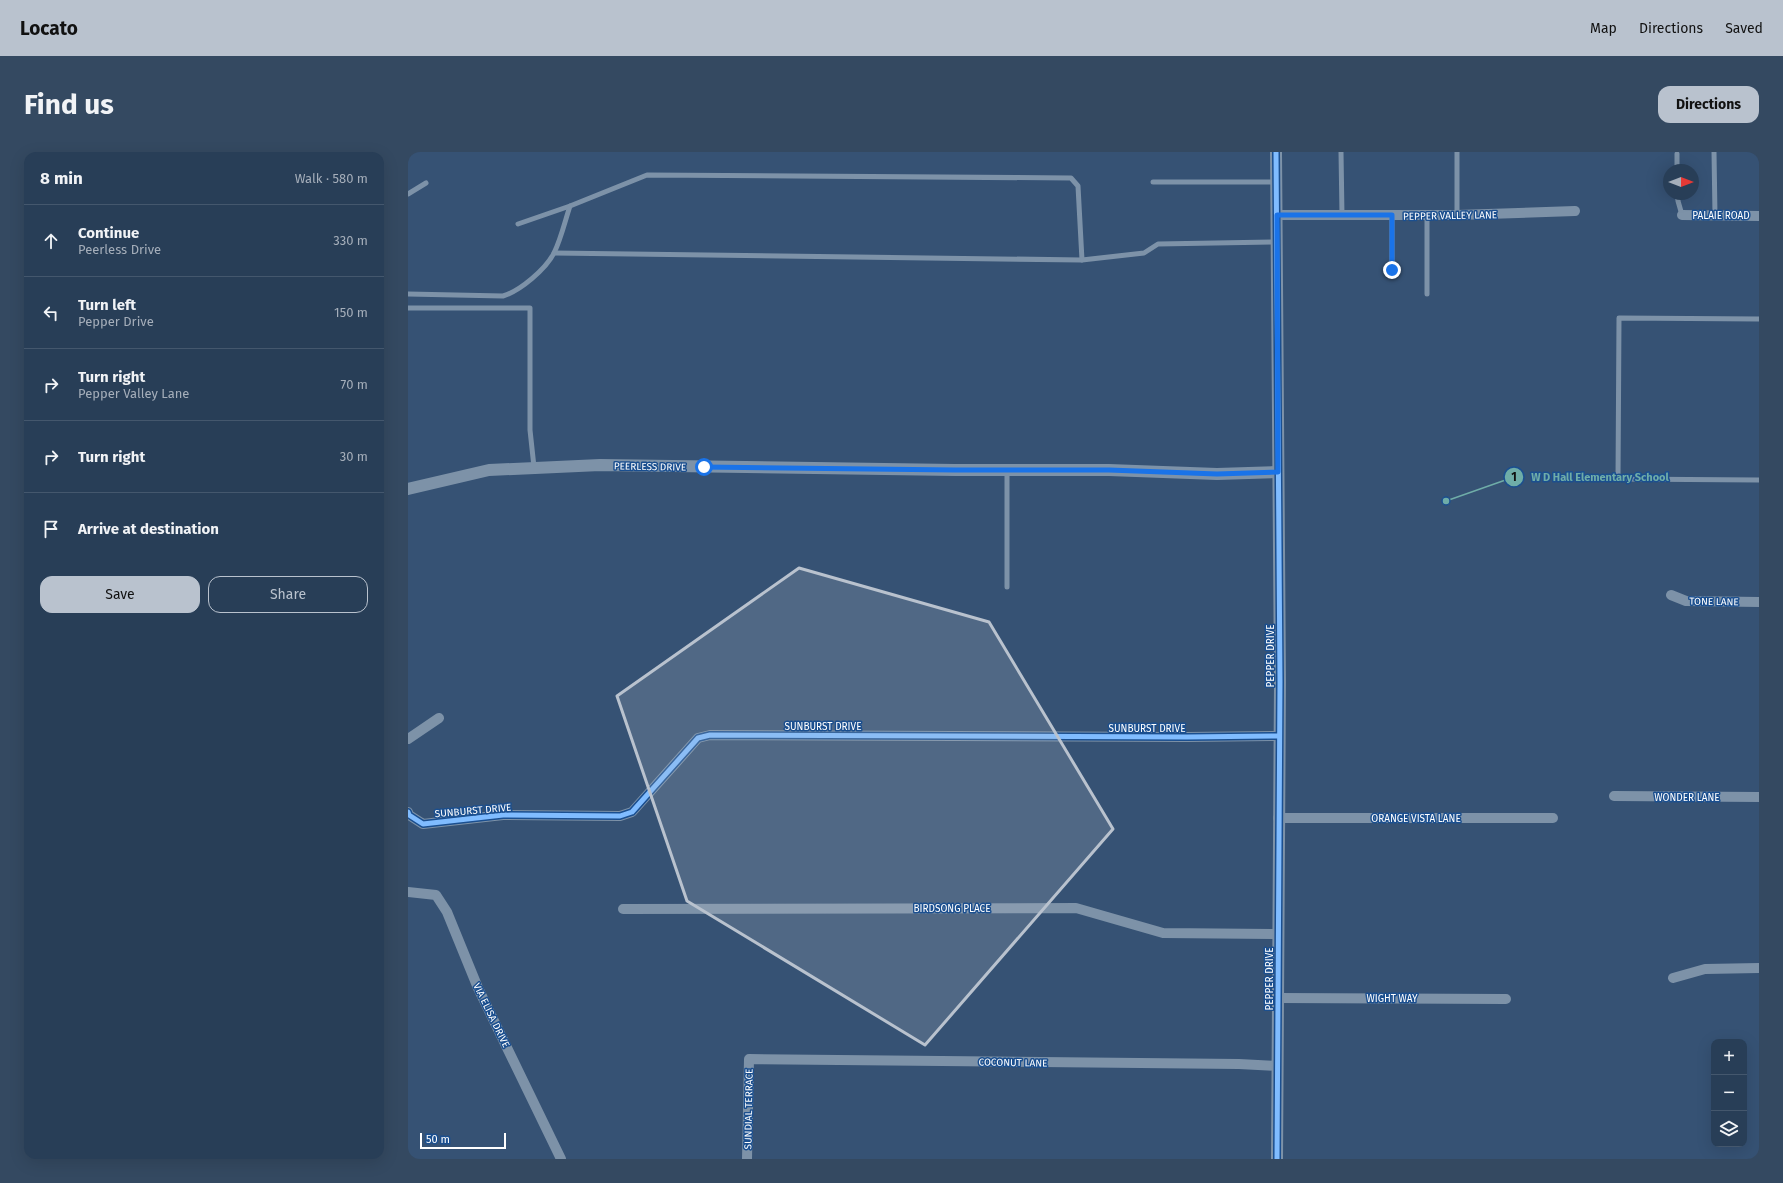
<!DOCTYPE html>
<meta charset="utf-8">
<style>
:root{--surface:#283e57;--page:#344961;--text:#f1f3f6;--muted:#a5aeba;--line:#44576d;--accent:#b9c2ce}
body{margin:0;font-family:"Fira Sans",sans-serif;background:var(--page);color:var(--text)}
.controls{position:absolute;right:12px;bottom:12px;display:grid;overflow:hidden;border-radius:8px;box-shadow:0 4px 16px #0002}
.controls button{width:36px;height:36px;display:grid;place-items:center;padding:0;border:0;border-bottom:1px solid var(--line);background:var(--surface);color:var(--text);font:20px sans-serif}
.compass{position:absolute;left:1255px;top:12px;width:36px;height:36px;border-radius:50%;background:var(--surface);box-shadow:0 4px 16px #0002;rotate:90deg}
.scale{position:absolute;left:12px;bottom:10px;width:86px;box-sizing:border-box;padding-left:4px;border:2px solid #fff;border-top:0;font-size:11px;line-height:14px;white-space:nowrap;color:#fff;-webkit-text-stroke:3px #1b4f8f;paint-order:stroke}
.stop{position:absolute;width:12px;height:12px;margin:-9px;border:3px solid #1a73e8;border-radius:50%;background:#fff}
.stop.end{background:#1a73e8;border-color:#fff;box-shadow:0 1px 4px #0008}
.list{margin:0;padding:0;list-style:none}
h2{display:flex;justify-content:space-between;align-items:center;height:52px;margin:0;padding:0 16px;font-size:17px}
h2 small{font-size:13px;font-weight:400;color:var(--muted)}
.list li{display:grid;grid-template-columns:26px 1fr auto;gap:12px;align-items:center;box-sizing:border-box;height:72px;padding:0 16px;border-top:1px solid var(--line)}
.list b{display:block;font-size:15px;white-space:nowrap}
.list p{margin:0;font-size:13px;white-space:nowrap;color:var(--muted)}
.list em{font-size:13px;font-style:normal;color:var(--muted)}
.actions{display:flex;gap:8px;padding:12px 16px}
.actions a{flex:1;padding:9px 0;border:1px solid var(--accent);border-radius:12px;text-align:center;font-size:14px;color:var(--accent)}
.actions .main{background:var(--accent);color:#111}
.icon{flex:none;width:22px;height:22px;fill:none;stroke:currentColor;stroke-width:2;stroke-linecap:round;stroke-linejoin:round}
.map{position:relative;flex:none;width:1351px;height:1007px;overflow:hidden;border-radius:12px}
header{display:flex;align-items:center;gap:24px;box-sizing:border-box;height:56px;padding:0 20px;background:var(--accent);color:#111}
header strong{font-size:19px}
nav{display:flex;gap:22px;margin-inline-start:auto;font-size:14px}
.intro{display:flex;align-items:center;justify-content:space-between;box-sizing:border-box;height:96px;padding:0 24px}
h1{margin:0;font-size:28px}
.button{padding:10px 18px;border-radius:12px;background:var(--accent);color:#111;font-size:14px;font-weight:700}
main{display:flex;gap:24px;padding:0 24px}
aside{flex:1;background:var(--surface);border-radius:12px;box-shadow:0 4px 16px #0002}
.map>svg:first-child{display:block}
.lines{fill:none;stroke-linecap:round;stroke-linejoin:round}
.service{stroke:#7d92a8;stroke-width:5}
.minor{stroke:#7d92a8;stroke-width:10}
.tertiary{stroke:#7d92a8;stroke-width:12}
.cycleway-casing{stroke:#1b4f8f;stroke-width:8}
.cycleway{stroke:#80bcff;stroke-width:5}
.route{stroke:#1a73e8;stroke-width:5}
.marked{fill:#b9c2ce;fill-opacity:0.2;stroke:#b9c2ce;stroke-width:3;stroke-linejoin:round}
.labels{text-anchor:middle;stroke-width:3;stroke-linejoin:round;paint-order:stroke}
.street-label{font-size:10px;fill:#fff;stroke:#1b4f8f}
.leader{fill:none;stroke:#6fada8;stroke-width:1.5}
.callout-dot{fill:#6fada8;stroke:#1b4f8f;stroke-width:1.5}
.mark-label{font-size:12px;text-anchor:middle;font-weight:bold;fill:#111}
.callout-label{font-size:11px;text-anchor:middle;font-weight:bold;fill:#6fada8;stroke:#1b4f8f;stroke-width:3;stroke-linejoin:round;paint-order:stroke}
</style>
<header>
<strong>Locato</strong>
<nav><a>Map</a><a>Directions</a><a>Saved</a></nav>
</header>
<div class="intro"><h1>Find us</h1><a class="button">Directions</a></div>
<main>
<aside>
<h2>8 min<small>Walk · 580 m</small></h2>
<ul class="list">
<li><svg class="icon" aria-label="ahead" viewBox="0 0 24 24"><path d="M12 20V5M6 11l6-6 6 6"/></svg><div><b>Continue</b><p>Peerless Drive</p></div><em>330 m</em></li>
<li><svg class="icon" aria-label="left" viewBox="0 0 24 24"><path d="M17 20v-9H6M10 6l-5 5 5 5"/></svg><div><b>Turn left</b><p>Pepper Drive</p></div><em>150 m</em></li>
<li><svg class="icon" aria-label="right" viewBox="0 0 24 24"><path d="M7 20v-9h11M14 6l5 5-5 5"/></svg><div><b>Turn right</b><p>Pepper Valley Lane</p></div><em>70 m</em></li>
<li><svg class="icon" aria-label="right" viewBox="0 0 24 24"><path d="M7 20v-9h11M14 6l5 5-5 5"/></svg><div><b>Turn right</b></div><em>30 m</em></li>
<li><svg class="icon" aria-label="arrive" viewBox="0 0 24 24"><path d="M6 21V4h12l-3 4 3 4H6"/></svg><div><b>Arrive at destination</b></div></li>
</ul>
<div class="actions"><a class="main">Save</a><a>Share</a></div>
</aside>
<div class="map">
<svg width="1351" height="1007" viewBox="0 0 1351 1007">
<rect width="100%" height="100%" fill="#365274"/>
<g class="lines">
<g class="service">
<polyline points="933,0 934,63"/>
<polyline points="1306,0 1307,63"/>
<polyline points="1269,2 1269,18"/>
<polyline points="745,30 868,30"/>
<polyline points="0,42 18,31"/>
<polyline points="1269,42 1270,49 1274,63"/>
<polyline points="1019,63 1019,142"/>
<polyline points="1049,63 1049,0"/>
<polyline points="110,72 162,54 239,23 663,26 670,34 674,108"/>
<polyline points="146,101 674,108 736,101 750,92 868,90"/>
<polyline points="984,118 984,63"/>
<path d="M 0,142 L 95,144 C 112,139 138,117 146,101 C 153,87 157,69 162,54"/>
<polyline points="0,156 122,156 122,278 126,315"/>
<polyline points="1351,167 1211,166 1210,327 1351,328"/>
<polyline points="599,435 599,318"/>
</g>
<g class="minor">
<polyline points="869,63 1049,63 1167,59"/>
<polyline points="1274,63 1351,64"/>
<polyline points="1263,443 1278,449 1351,450"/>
<polyline points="0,587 31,566"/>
<polyline points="1206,644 1351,645"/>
<polyline points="0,660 1,663 15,672 95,663 212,664 224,660 290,586 302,583 779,585 870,584"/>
<polyline points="870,666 1145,666"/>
<polyline points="0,740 28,743 39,760 70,836 153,1007"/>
<polyline points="215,757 668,756 755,781 870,782"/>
<polyline points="1265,826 1297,817 1351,816"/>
<polyline points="870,846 1098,847"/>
<polyline points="339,1007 341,907 831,912 870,914"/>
</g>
<g class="tertiary">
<polyline points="868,0 872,530 869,1007"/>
<polyline points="0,337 81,318 192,313 547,318 701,318 809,322 870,320"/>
</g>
<defs>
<g id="cycleway">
<polyline points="868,0 872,530 869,1007"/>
<polyline points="0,660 1,663 15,672 95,663 212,664 224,660 290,586 302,583 779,585 870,584"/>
</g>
</defs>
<use href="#cycleway" class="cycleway-casing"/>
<use href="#cycleway" class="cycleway"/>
</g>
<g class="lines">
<polyline class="route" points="296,315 547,318 701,318 809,322 870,320 869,63 984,63 984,118"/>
</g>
<path class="marked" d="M 391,416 L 581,470 L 705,677 L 517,893 L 279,749 L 209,544 Z"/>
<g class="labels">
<g class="street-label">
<text transform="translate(1042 63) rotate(-1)" y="4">PEPPER VALLEY LANE</text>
<text x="1313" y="67">PALAIE ROAD</text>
<text transform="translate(242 314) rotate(1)" y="4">PEERLESS DRIVE</text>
<text transform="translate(1306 449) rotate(1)" y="4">TONE LANE</text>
<text transform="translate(862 504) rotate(-90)" y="4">PEPPER DRIVE</text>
<text x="415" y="578">SUNBURST DRIVE</text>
<text x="739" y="580">SUNBURST DRIVE</text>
<text x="1279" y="649">WONDER LANE</text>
<text transform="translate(65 658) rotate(-5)" y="4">SUNBURST DRIVE</text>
<text x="1008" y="670">ORANGE VISTA LANE</text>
<text x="544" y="760">BIRDSONG PLACE</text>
<text transform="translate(861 827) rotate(-90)" y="4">PEPPER DRIVE</text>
<text x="984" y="850">WIGHT WAY</text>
<text transform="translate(84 863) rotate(64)" y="4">VIA ELISA DRIVE</text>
<text transform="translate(605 910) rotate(1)" y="4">COCONUT LANE</text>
<text transform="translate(340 957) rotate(-89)" y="4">SUNDIAL TERRACE</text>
</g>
</g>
<path class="leader" d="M1038 349L1106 325"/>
<g class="callout-dot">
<circle cx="1038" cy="349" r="4"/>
<circle cx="1106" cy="325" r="10"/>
</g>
<g class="mark-label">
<text x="1106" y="329">1</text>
</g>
<g class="callout-label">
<text x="1192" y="329">W D Hall Elementary School</text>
</g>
</svg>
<div class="controls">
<button>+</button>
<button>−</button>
<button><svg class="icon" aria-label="layers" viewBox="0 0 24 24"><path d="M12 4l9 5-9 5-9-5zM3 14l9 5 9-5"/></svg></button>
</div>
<svg class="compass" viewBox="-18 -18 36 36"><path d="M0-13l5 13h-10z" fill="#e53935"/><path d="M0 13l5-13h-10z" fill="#a5aeba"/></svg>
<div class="scale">50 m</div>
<div class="stop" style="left:296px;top:315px"></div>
<div class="stop end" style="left:984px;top:118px"></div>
</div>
</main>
